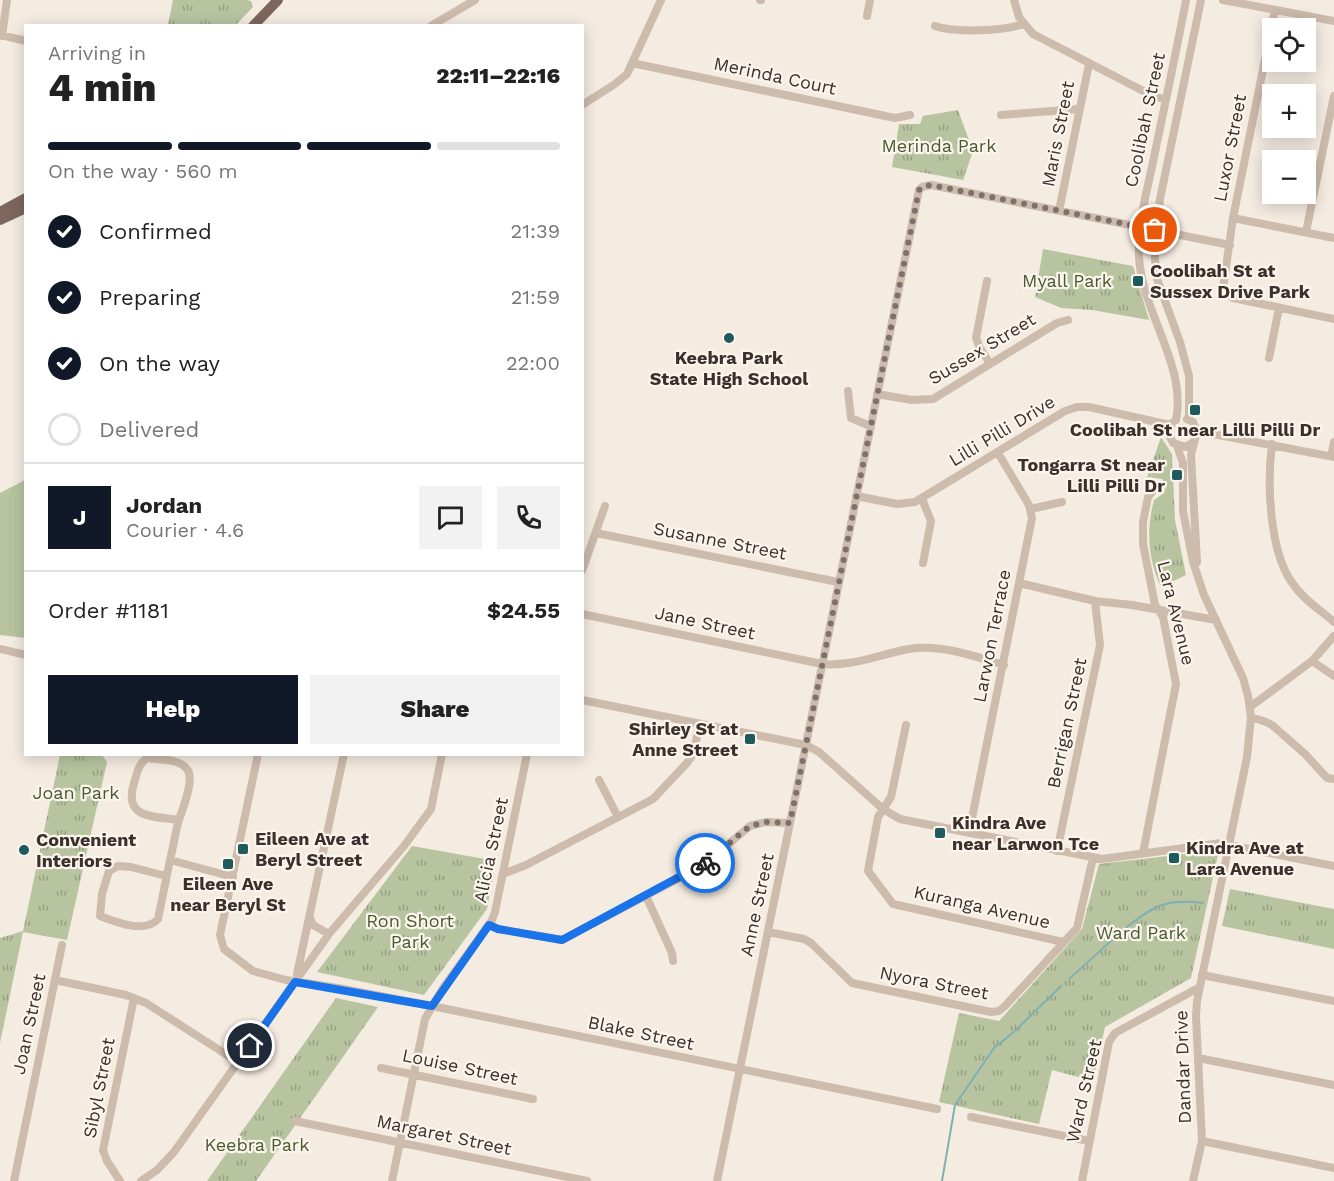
<!DOCTYPE html>
<html lang="en">
<head>
<meta charset="utf-8">
<style>
  body { margin:0; font-family:"Work Sans",sans-serif; background:#f2f2f2; color:#222; height:100vh; display:flex; flex-direction:column; font-size:22px; white-space:nowrap }
  * { box-sizing:border-box; margin:0 }
  p { font-size:20px; color:#767676 }
  .icon { flex:none; width:33px; height:33px; fill:none; stroke:currentColor; stroke-width:2; stroke-linecap:round; stroke-linejoin:round }
  .map { position:relative; flex:1; overflow:hidden }
  .panel { position:absolute; left:24px; top:24px; width:560px; height:732px; display:flex; flex-direction:column; background:#fff; border-radius:0px; box-shadow:0 3px 15px #0003 }
  .panel>* { flex:none }
  .fabs { position:absolute; left:1262px; top:18px; display:grid; gap:12px }
  .fabs a { display:grid; place-items:center; width:54px; height:54px; border-radius:0px; background:#fff; box-shadow:0 3px 15px #0003; font-size:30px }
  .pin { position:absolute; display:grid; place-items:center; width:51px; height:51px; color:#fff; margin:-26px; border:3px solid #fff; border-radius:50%; box-shadow:0 2px 6px #0007 }
  .courier { position:absolute; display:grid; place-items:center; width:60px; height:60px; margin:-30px; border:4px solid #1a73e8; border-radius:50%; background:#fff; color:#222; box-shadow:0 2px 8px #0007 }
  .head em { font-style:normal; font-weight:800 }
  .head div { display:flex; flex-direction:column-reverse }
  .head { display:flex; align-items:center; justify-content:space-between; height:102px; padding:0 24px }
  h1 { font-size:39px; font-weight:800; line-height:45px }
  .bar { display:grid; grid-template-columns:repeat(4,1fr); gap:9px 6px; align-content:center; height:72px; padding:0 24px }
  .bar i { height:8px; border-radius:4px; background:#e0e0e0 }
  .bar .on { background:#111827 }
  .bar p { grid-column:span 4 }
  .line { display:flex; align-items:center; gap:15px; padding:0 24px; border-top:2px solid #e0e0e0 }
  .line div { flex:1 }
  .round { display:grid; place-items:center; flex:none; width:63px; height:63px; border-radius:0px; background:#f2f2f2 }
  ol { padding:0 24px; list-style:none }
  li { display:flex; align-items:center; gap:18px; height:66px }
  li p { margin-inline-start:auto }
  li .icon { padding:6px; border-radius:50%; background:#111827; color:#fff; stroke-width:4 }
  li:last-child { color:#767676 }
  li i { width:33px; height:33px; border:3px solid #e0e0e0; border-radius:50% }
  .primary-button { display:flex; gap:12px; margin-top:auto; padding:12px 24px }
  .primary-button a { flex:1; height:69px; border-radius:0px; background:#111827; color:#fff; font-size:24px; font-weight:800; line-height:69px; text-align:center }
  .primary-button a+a { background:#f2f2f2; color:#222 }
  .map>svg:first-child { display:block }
  .grass { fill:url(#grass-tufts) }
  .pitch { fill:#b8c4a0 }
  .lines { fill:none; stroke-linecap:round; stroke-linejoin:round }
  .stream { stroke:#7fb0b2; stroke-width:2 }
  .minor { stroke:#cdbbac; stroke-width:8 }
  .major { stroke:#7d675c; stroke-width:10 }
  .done { stroke:#7c716b; stroke-width:6; stroke-dasharray:0 10.8 }
  .route { stroke:#1a73e8; stroke-width:8 }
  .poi-dot { fill:#1f5a5e; stroke:#fbf5ee; stroke-width:2 }
  .labels { text-anchor:middle; stroke-width:4.5; stroke-linejoin:round; paint-order:stroke }
  .street-label { font-size:18px; fill:#3b302b; stroke:#fbf5ee }
  .park-label { font-size:18px; fill:#4a5a2e; stroke:#fbf5ee }
  .poi-label { font-size:18px; font-weight:bold; fill:#3b302b; stroke:#fbf5ee; text-anchor:start }
</style>
</head>
<body>
<div class="map">
<svg width="1334" height="1181" viewBox="0 0 1334 1181">
  <defs>
    <pattern id="grass-tufts" width="24" height="20" patternUnits="userSpaceOnUse" patternTransform="scale(1.5)"><rect width="24" height="20" fill="#b8c4a0"/><path d="M3 7l-1-3M5 7V3M7 7l1-3M15 17l-1-3M17 17v-4M19 17l1-3" fill="none" stroke="#97a083"/></pattern>
  </defs>
  <rect width="100%" height="100%" fill="#f4ebe1"/>
  <path class="grass" d="M 173,0 L 246,0 L 251,1 L 253,7 L 236,25 L 168,25 Z
    M 958,110 L 973,151 L 963,180 L 892,167 L 899,124 L 920,124 L 923,116 Z
    M 1043,249 L 1133,266 L 1149,320 L 1092,310 L 1061,308 L 1035,297 Z
    M 1161,437 L 1172,454 L 1175,520 L 1186,575 L 1161,587 C 1148,560 1146,529 1154,500 L 1164,493 L 1166,486 L 1162,479 L 1147,477 Z
    M 60,755 L 102,755 L 107,762 L 67,940 L 23,932 L 0,1043 L 0,938 L 23,931 Z
    M 412,846 L 496,861 L 487,909 L 424,995 L 317,972 Z
    M 1219,850 L 1191,978 L 1105,1027 L 1093,1081 L 1052,1070 L 1039,1124 L 939,1102 L 959,1013 L 999,1021 L 1082,929 L 1099,864 Z
    M 1230,889 L 1334,909 L 1334,949 L 1222,926 Z
    M 336,998 L 378,1007 L 256,1181 L 207,1181 Z"/>
  <path class="pitch" d="M 25,480 L 26,638 L 0,635 L 0,493 Z"/>
  <g class="lines">
    <path class="stream" d="M 1070,978 C 1095,957 1128,921 1157,907 C 1170,901 1188,901 1203,903
      M 942,1181 L 955,1105 L 994,1048 L 1015,1031 L 1061,986"/>
    <path class="minor" d="M 760,0 L 761,0
      M 1014,0 L 1019,17 L 1033,34 L 1151,95 L 1166,100
      M 1223,0 L 1334,21
      M 1275,10 L 1233,218 L 1223,288 L 1225,293 L 1233,298 L 1334,319
      M 867,16 L 870,0
      M 431,26 L 475,0
      M 935,26 C 954,33 1004,31 1023,24
      M 0,35 L 26,41
      M 2,36 L 7,0
      M 632,63 L 895,118 L 910,115
      M 582,105 L 615,84 L 627,74 L 661,0
      M 1001,115 L 1079,109
      M 1059,211 L 1089,64
      M 1233,218 L 1334,238
      M 1306,232 L 1334,96
      M 987,281 L 976,338 L 979,346 L 990,364
      M 1269,358 L 1279,308
      M 848,391 L 851,418 L 870,426
      M 877,394 L 912,400 L 933,399 L 1057,323 L 1068,320
      M 1187,419 L 1193,422 L 1197,431 L 1191,455 L 1197,562
      M 1176,420 C 1187,365 1142,313 1139,257 C 1137,225 1147,192 1153,162 C 1164,108 1176,54 1186,0
      M 1189,420 L 1189,376 L 1180,342 L 1157,279 L 1154,248 L 1160,199 L 1201,0
      M 1172,423 L 1168,433 L 1173,443 L 1186,447 L 1194,442
      M 1197,431 L 1334,457
      M 1272,444 C 1267,483 1269,552 1293,584 C 1303,599 1320,610 1334,622
      M 1177,446 L 1183,463 L 1183,511 L 1193,562 L 1204,595 L 1243,678 L 1248,696 L 1251,717 L 1247,757 L 1197,1001 L 1196,1016 L 1202,1141 L 1193,1181
      M 1331,456 L 1334,442
      M 856,496 L 897,504 L 915,502 L 1065,411 L 1077,407 L 1089,407 L 1170,425
      M 922,499 L 931,521 L 923,563
      M 1031,509 L 1062,502
      M 596,533 L 838,582
      M 582,571 L 605,506
      M 1019,583 L 1095,601 L 1132,605 L 1216,620
      M 582,614 L 822,664 C 852,667 880,654 909,649 C 940,644 974,656 1004,665
      M 0,649 L 26,655
      M 1312,661 L 1334,676
      M 582,700 L 806,745 L 819,752 L 883,809 L 900,819 L 1102,859 L 1229,842
      M 1250,707 L 1312,661 L 1334,636
      M 1251,717 L 1266,722 L 1272,725 L 1305,754 L 1327,778 L 1334,779
      M 906,725 L 891,797 L 878,817 L 868,871 L 893,904 L 1063,942
      M 258,754 L 220,935 L 224,949 L 253,971 L 286,980 L 338,988 L 422,1004 L 937,1109
      M 599,780 L 618,817
      M 179,820 C 153,816 123,819 134,783 C 137,774 138,764 147,758 C 159,760 178,758 187,769 C 196,779 181,812 178,823 C 175,835 173,848 170,860 L 233,877
      M 969,833 L 1032,518 L 1029,505 L 998,453
      M 1229,845 L 1334,866
      M 1057,851 L 1100,645 L 1095,601
      M 1143,853 L 1176,684 L 1163,617 L 1155,605 L 1143,544 L 1143,522 L 1148,497 L 1155,488
      M 503,874 L 526,865 L 653,799 L 687,763 L 693,754 L 700,724
      M 166,876 L 131,867 L 118,866 L 109,871 L 102,894 L 100,916 C 116,922 145,934 158,919 L 170,860
      M 646,896 L 672,953 L 673,961
      M 310,918 L 313,925 L 329,934
      M 489,925 L 498,929 L 562,940 L 702,866 L 750,826 L 766,822 L 790,823
      M 768,932 L 804,939 L 811,943 L 852,983 L 991,1012 L 999,1011 L 1005,1006 L 1077,928 L 1093,858
      M 297,974 L 344,754
      M 1202,975 L 1334,1001
      M 55,980 L 126,995 L 146,1003 L 238,1062
      M 1198,1058 L 1334,1085
      M 381,1068 L 533,1099
      M 971,1117 L 1089,1141
      M 295,1121 L 587,1181
      M 1202,1141 L 1334,1168
      M 14,1181 L 62,945
      M 120,1181 L 107,1161 L 103,1150 L 134,998
      M 141,1181 L 157,1170 L 174,1152 L 329,934 L 404,846 L 431,809 L 442,754
      M 392,1181 L 425,1019 L 443,988 L 492,920 L 495,912 L 527,754
      M 717,1181 L 919,190 L 922,187 L 931,185 L 1230,245
      M 1082,1181 L 1109,1042 L 1115,1033 L 1200,987"/>
    <path class="major" d="M 253,26 L 278,0
      M 0,212 L 26,198
      M 0,220 L 26,208"/>
  </g>
  <g class="lines">
    <path class="done" d="M 705,863 L 750,826 L 766,822 L 790,823 L 919,190 L 922,187 L 931,185 L 1155,230"/>
    <path class="route" d="M 250,1046 L 295,982 L 432,1006 L 489,925 L 498,929 L 562,940 L 705,863"/>
  </g>
  <g class="poi-dot">
    <rect x="1132" y="275" width="12" height="12" rx="3"/>
    <circle cx="729" cy="338" r="6"/>
    <rect x="1189" y="404" width="12" height="12" rx="3"/>
    <rect x="1171" y="469" width="12" height="12" rx="3"/>
    <rect x="744" y="733" width="12" height="12" rx="3"/>
    <rect x="934" y="827" width="12" height="12" rx="3"/>
    <rect x="237" y="843" width="12" height="12" rx="3"/>
    <circle cx="24" cy="850" r="6"/>
    <rect x="1168" y="852" width="12" height="12" rx="3"/>
    <rect x="222" y="858" width="12" height="12" rx="3"/>
  </g>
  <g class="labels">
    <g class="street-label">
      <text transform="translate(775 76) rotate(12)" y="6">Merinda Court</text>
      <text transform="translate(1145 120) rotate(-78)" y="6">Coolibah Street</text>
      <text transform="translate(1058 134) rotate(-79)" y="6">Maris Street</text>
      <text transform="translate(1230 148) rotate(-79)" y="6">Luxor Street</text>
      <text transform="translate(982 349) rotate(-31)" y="6">Sussex Street</text>
      <text transform="translate(1002 431) rotate(-31)" y="6">Lilli Pilli Drive</text>
      <text transform="translate(720 541) rotate(11)" y="6">Susanne Street</text>
      <text transform="translate(1176 613) rotate(76)" y="6">Lara Avenue</text>
      <text transform="translate(705 623) rotate(12)" y="6">Jane Street</text>
      <text transform="translate(992 636) rotate(-79)" y="6">Larwon Terrace</text>
      <text transform="translate(1067 723) rotate(-78)" y="6">Berrigan Street</text>
      <text transform="translate(491 850) rotate(-78)" y="6">Alicia Street</text>
      <text transform="translate(757 905) rotate(-78)" y="6">Anne Street</text>
      <text transform="translate(982 907) rotate(13)" y="6">Kuranga Avenue</text>
      <text transform="translate(934 983) rotate(11)" y="6">Nyora Street</text>
      <text transform="translate(29 1024) rotate(-78)" y="6">Joan Street</text>
      <text transform="translate(641 1033) rotate(12)" y="6">Blake Street</text>
      <text transform="translate(460 1067) rotate(12)" y="6">Louise Street</text>
      <text transform="translate(1183 1067) rotate(-92)" y="6">Dandar Drive</text>
      <text transform="translate(99 1088) rotate(-79)" y="6">Sibyl Street</text>
      <text transform="translate(1084 1091) rotate(-77)" y="6">Ward Street</text>
      <text transform="translate(444 1135) rotate(12)" y="6">Margaret Street</text>
    </g>
    <g class="park-label">
      <text x="939" y="152">Merinda Park</text>
      <text x="1067" y="287">Myall Park</text>
      <text x="76" y="799">Joan Park</text>
      <text x="410" y="927">Ron Short<tspan x="410" dy="21">Park</tspan></text>
      <text x="1141" y="939">Ward Park</text>
      <text x="257" y="1151">Keebra Park</text>
    </g>
    <g class="poi-label">
      <text x="1150" y="277">Coolibah St at<tspan x="1150" dy="21">Sussex Drive Park</tspan></text>
      <text x="729" y="364" text-anchor="middle">Keebra Park<tspan x="729" dy="21">State High School</tspan></text>
      <text x="1195" y="436" text-anchor="middle">Coolibah St near Lilli Pilli Dr</text>
      <text x="1165" y="471" text-anchor="end">Tongarra St near<tspan x="1165" dy="21">Lilli Pilli Dr</tspan></text>
      <text x="738" y="735" text-anchor="end">Shirley St at<tspan x="738" dy="21">Anne Street</tspan></text>
      <text x="952" y="829">Kindra Ave<tspan x="952" dy="21">near Larwon Tce</tspan></text>
      <text x="255" y="845">Eileen Ave at<tspan x="255" dy="21">Beryl Street</tspan></text>
      <text x="36" y="846">Convenient<tspan x="36" dy="21">Interiors</tspan></text>
      <text x="1186" y="854">Kindra Ave at<tspan x="1186" dy="21">Lara Avenue</tspan></text>
      <text x="228" y="890" text-anchor="middle">Eileen Ave<tspan x="228" dy="21">near Beryl St</tspan></text>
    </g>
  </g>
</svg>
<div class="fabs">
<a><svg class="icon" aria-label="locate" viewBox="0 0 24 24"><circle cx="12" cy="12" r="6"/><path d="M12 2v4M12 18v4M2 12h4M18 12h4"/></svg></a>
<a>+</a>
<a>−</a>
</div>
<div class="pin" style="left:1155px;top:230px;background:#ea580c"><svg class="icon" aria-label="bag" viewBox="0 0 24 24"><path d="M5 8h14l-1 12H6zM9 8a3 3 0 0 1 6 0"/></svg></div>
<div class="pin" style="left:250px;top:1046px;background:#1f2937"><svg class="icon" aria-label="home" viewBox="0 0 24 24"><path d="M3 11l9-7 9 7M6 9v11h12V9"/></svg></div>
<div class="courier" style="left:705px;top:863px"><svg class="icon" aria-label="bike" viewBox="0 0 24 24"><circle cx="6" cy="16" r="4"/><circle cx="18" cy="16" r="4"/><path d="M6 16l4-8h5l3 8M10 8l3 8H6M13 5h3"/></svg></div>
<section class="panel">
<div class="head"><div><h1>4 min</h1><p>Arriving in</p></div><em>22:11–22:16</em></div>
<div class="bar"><i class="on"></i><i class="on"></i><i class="on"></i><i></i><p>On the way · 560 m</p></div>
<ol>
<li><svg class="icon" aria-label="check" viewBox="0 0 24 24"><path d="M5 12l5 5 9-10"/></svg>Confirmed<p>21:39</p></li>
<li><svg class="icon" aria-label="check" viewBox="0 0 24 24"><path d="M5 12l5 5 9-10"/></svg>Preparing<p>21:59</p></li>
<li><svg class="icon" aria-label="check" viewBox="0 0 24 24"><path d="M5 12l5 5 9-10"/></svg>On the way<p>22:00</p></li>
<li><i></i>Delivered</li>
</ol>
<div class="line" style="height:108px"><b class="round" style="background:#111827;color:#fff">J</b><div><b>Jordan</b><p>Courier · 4.6</p></div><a class="round"><svg class="icon" aria-label="chat" viewBox="0 0 24 24"><path d="M4 5h16v11H9l-5 4z"/></svg></a><a class="round"><svg class="icon" aria-label="phone" viewBox="0 0 24 24"><path d="M5 4h4l2 5-3 2q2 4 5 5l2-3 5 2v4C11 20 4 13 5 4z"/></svg></a></div>
<div class="line" style="height:78px"><div>Order #1181</div><b>$24.55</b></div>
<div class="primary-button"><a>Help</a><a>Share</a></div>
</section>
</div>
</body>
</html>
